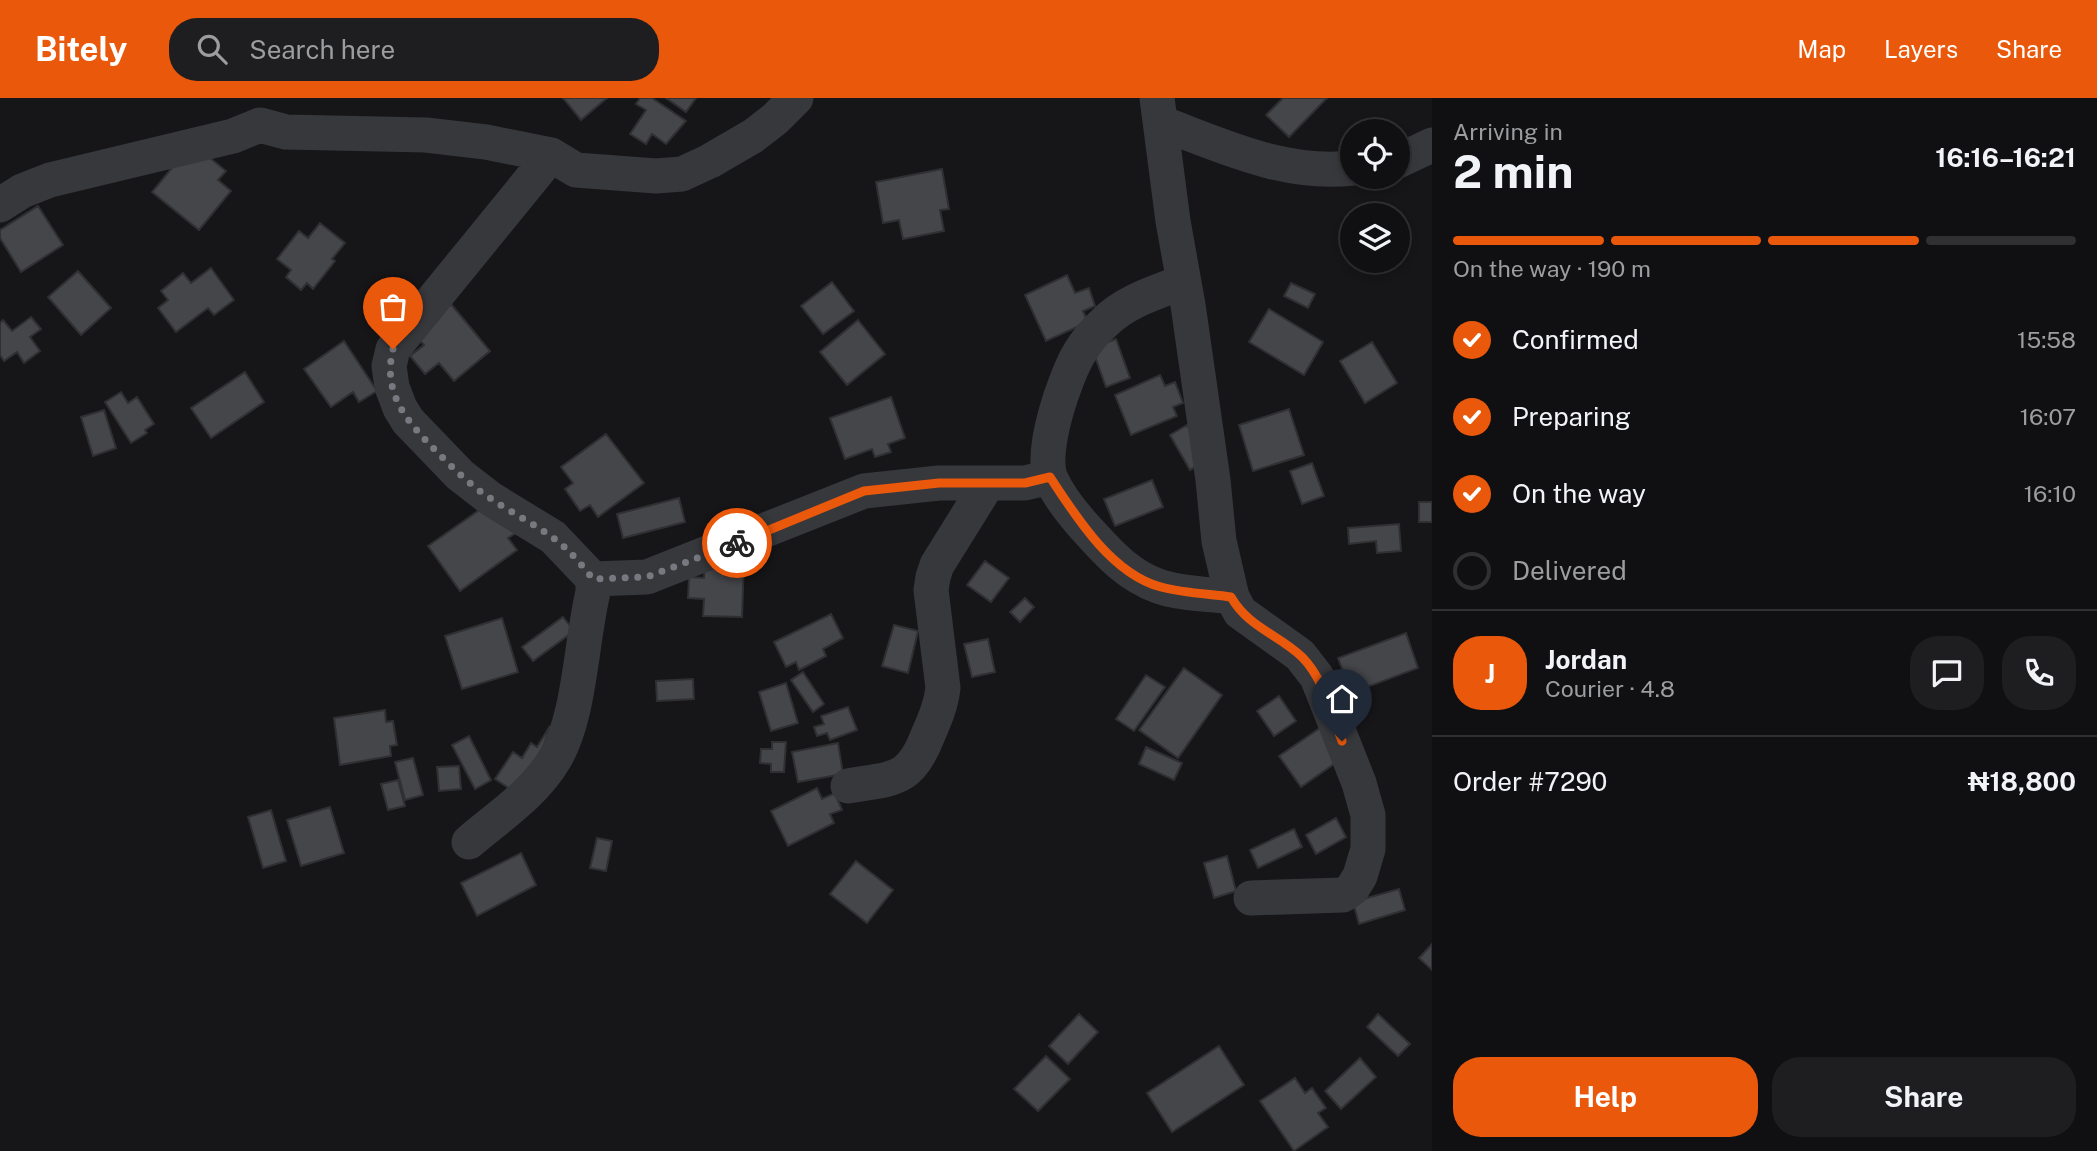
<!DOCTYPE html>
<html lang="en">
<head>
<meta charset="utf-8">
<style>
  body { margin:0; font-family:"Public Sans",sans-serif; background:#1e1e20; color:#f1f3f6; height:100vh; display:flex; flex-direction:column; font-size:26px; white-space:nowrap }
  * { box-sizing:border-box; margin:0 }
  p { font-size:23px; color:#9c9d9f }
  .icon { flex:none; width:38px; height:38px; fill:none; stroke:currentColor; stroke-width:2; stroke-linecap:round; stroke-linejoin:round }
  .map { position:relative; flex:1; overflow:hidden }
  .sheet { display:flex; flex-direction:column; background:#101012; width:665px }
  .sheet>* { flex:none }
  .fabs { position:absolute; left:1340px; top:21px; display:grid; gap:14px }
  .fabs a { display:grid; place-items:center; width:70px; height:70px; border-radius:50%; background:#101012; box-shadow:0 4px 10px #0003,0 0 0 2px #303032; font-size:35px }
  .pin { position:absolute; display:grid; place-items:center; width:60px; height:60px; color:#fff; margin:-72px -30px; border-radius:50% 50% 50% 0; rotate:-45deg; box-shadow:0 0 7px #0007 }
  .pin .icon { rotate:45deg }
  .courier { position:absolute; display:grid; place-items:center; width:70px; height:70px; margin:-35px; border:5px solid #ea580c; border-radius:50%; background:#fff; color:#222; box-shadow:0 2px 9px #0007 }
  .head em { font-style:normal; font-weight:700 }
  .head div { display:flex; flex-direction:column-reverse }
  .head { display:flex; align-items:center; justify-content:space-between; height:119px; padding:0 21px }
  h1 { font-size:46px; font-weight:700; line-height:52px }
  .bar { display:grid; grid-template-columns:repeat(4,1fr); gap:10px 7px; align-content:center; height:84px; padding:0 21px }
  .bar i { height:9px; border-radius:5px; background:#303032 }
  .bar .active { background:#ea580c }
  .bar p { grid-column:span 4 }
  .line { display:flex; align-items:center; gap:18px; padding:0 21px; border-top:2px solid #303032 }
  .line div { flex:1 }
  .round { display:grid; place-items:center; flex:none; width:74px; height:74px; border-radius:28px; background:#1e1e20 }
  ol { padding:0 21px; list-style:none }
  li { display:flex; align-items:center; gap:21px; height:77px }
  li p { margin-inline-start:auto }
  li .icon { padding:7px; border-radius:50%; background:#ea580c; color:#fff; stroke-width:4 }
  li:last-child { color:#9c9d9f }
  li i { width:38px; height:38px; border:4px solid #303032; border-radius:50% }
  .button { display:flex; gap:14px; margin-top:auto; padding:14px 21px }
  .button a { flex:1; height:80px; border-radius:28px; background:#ea580c; color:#fff; font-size:28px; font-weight:700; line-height:80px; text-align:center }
  .button a+a { background:#1e1e20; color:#f1f3f6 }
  header { display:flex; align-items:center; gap:42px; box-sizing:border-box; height:98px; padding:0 35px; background:#ea580c; color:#fff }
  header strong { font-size:33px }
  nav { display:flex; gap:38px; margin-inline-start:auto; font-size:24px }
  .search { width:490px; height:63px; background:#1e1e20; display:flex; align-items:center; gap:18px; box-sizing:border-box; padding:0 24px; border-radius:28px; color:#9c9d9f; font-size:26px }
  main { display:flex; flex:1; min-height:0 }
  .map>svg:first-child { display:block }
  .building { fill:#45464a; stroke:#303033; stroke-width:2 }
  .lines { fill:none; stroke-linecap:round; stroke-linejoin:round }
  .minor { stroke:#37383c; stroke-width:35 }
  .done { stroke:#76797f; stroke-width:7; stroke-dasharray:0 12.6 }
  .route { stroke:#ea580c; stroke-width:9 }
</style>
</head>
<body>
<header>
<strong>Bitely</strong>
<div class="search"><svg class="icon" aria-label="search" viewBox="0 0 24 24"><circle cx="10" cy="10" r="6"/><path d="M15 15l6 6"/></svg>Search here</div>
<nav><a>Map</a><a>Layers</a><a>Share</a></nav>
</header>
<main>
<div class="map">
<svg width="1432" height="1053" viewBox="0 0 1432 1053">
  <rect width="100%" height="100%" fill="#161618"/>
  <path class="building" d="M 563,0 L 607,0 L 581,22 Z
    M 640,0 L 652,0 L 686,23 L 666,46 L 652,36 L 646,46 L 630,36 L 646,12 L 636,6 Z
    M 666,0 L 696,0 L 686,14 Z
    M 1283,0 L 1327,0 L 1289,39 L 1266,17 Z
    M 185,54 L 204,55 L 226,73 L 218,82 L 231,93 L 199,132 L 152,94 Z
    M 942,71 L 949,111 L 940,112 L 944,133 L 903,141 L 899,122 L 883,125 L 876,84 Z
    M 38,108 L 63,147 L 21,174 L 0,140 L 0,132 Z
    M 320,125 L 345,145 L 332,161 L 335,163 L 313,191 L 307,185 L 301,192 L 286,179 L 291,172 L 277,161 L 299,133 L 308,140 Z
    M 211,170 L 234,202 L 214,217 L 208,210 L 176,234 L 158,210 L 168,202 L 161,193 L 183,175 L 191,185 Z
    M 78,173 L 111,210 L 81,237 L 48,199 Z
    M 1067,177 L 1075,195 L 1089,190 L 1095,208 L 1083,213 L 1088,224 L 1046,243 L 1025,197 Z
    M 832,184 L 854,213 L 823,236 L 801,208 Z
    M 1291,185 L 1315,196 L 1308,210 L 1284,198 Z
    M 451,206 L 490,253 L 454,283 L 439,265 L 425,276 L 410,258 L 424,247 L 415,236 Z
    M 1269,211 L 1323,244 L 1304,277 L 1249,244 Z
    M 31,219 L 41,231 L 30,239 L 40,253 L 24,265 L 17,254 L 4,263 L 0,257 L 0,225 L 3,222 L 12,233 Z
    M 858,222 L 885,256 L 847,287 L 820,254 Z
    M 1116,241 L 1130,280 L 1106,289 L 1092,250 Z
    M 344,243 L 377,293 L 359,304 L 353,294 L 331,309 L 304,271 Z
    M 1372,244 L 1397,285 L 1365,305 L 1340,263 Z
    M 245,274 L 264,304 L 211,340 L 191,310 Z
    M 1160,277 L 1165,288 L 1175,284 L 1183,305 L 1173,309 L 1177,318 L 1131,337 L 1115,297 Z
    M 121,294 L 128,305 L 137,299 L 154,326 L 145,332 L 147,335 L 131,345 L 105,304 Z
    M 891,299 L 905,340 L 888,346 L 891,354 L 875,359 L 872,351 L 845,361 L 830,320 Z
    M 1289,311 L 1304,357 L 1253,373 L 1239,327 Z
    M 104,312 L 116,350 L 93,358 L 81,319 Z
    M 1187,327 L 1207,361 L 1190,372 L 1170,337 Z
    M 606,336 L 644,385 L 598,419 L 590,407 L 580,413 L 565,391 L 573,385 L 561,369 Z
    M 1312,365 L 1324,398 L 1302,406 L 1290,373 Z
    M 1152,382 L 1163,409 L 1115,428 L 1104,401 Z
    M 679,400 L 685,424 L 623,440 L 617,416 Z
    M 1419,404 L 1432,404 L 1432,424 L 1419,424 Z
    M 485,408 L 516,435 L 508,440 L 517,452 L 460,493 L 428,448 Z
    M 1399,426 L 1401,453 L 1377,455 L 1376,443 L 1349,446 L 1348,430 Z
    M 705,462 L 744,462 L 742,519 L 703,518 L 704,501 L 688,500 L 689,479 L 704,480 Z
    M 985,463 L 1009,480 L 991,504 L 967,487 Z
    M 1025,500 L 1034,509 L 1020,524 L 1010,514 Z
    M 831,516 L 843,540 L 823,551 L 826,558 L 799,572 L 796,564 L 786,569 L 774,544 Z
    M 563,519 L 574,533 L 533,563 L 522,549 Z
    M 502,520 L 518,574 L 462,591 L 445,538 Z
    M 894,527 L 918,533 L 908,575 L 882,568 Z
    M 1406,535 L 1418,570 L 1351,595 L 1338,560 Z
    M 988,541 L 995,574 L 972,579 L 964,546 Z
    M 1184,570 L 1222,597 L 1178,660 L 1139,632 Z
    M 803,574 L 824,606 L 813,614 L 791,582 Z
    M 1146,577 L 1165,589 L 1134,633 L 1116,621 Z
    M 693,581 L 694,601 L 657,603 L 656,583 Z
    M 786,585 L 798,625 L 771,633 L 759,594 Z
    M 1279,598 L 1296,623 L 1274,638 L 1257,613 Z
    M 848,609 L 857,632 L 830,642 L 827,635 L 817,638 L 814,629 L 824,626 L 821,618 Z
    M 385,612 L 386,624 L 393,623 L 397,647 L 390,648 L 391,658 L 340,667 L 334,620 Z
    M 1326,626 L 1347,657 L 1301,689 L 1279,658 Z
    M 550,628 L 531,686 L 519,697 L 495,681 L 513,654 L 522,660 L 531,645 L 537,649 Z
    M 469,638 L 491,682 L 475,691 L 452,647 Z
    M 772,644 L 786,644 L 784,674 L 771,674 L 771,666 L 760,665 L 761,651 L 772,651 Z
    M 838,645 L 843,676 L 798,684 L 792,654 Z
    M 1146,649 L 1182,665 L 1174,682 L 1139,666 Z
    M 413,660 L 423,697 L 405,702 L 395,664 Z
    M 459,668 L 461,691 L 439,693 L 437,669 Z
    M 398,682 L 405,708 L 388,712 L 381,686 Z
    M 817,690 L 822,701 L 835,695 L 842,712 L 830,716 L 834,725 L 788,748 L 771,713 Z
    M 330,709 L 344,755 L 301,768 L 287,722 Z
    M 271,712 L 286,763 L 263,770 L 248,719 Z
    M 1336,720 L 1346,739 L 1316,756 L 1306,737 Z
    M 1294,731 L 1302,749 L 1258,770 L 1250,752 Z
    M 597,740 L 612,743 L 606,773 L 590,770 Z
    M 521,755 L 536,787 L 477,818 L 461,785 Z
    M 1227,758 L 1236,793 L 1214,800 L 1204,765 Z
    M 856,763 L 893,792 L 867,825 L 830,796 Z
    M 1399,791 L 1405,812 L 1359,826 L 1353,804 Z
    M 1432,846 L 1432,872 L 1419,860 Z
    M 1079,916 L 1098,934 L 1068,966 L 1049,948 Z
    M 1378,916 L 1410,946 L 1398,958 L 1367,929 Z
    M 1219,948 L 1244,987 L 1172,1034 L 1147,995 Z
    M 1046,958 L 1070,981 L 1038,1013 L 1014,991 Z
    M 1360,960 L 1376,979 L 1341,1011 L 1325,993 Z
    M 1295,980 L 1305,995 L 1312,990 L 1326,1010 L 1318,1015 L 1328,1029 L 1294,1053 L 1260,1003 Z"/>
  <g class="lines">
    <path class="minor" d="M 1157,0 L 1173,123 L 1188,207 L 1213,382 L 1219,443 L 1232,499 L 1240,514 L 1300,557 L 1317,579 L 1359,685 L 1368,717 L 1368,751 L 1360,778 L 1352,791 L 1343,797 L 1251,800
      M 1161,25 C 1223,48 1285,78 1353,70
      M 1398,63 L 1432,47
      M 0,107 L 22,93 L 50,82 L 233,38 L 260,27 L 286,34 L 426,37 L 486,44 L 551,57 L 576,72 L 656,78 L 682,76 L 710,63 L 753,38 L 775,21 L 796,0
      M 1183,184 C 1156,194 1124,204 1104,225 C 1095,233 1086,244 1080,254 C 1065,278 1039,354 1051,381 C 1060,401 1077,421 1092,437 C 1111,458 1130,478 1158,488 C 1180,496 1208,496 1232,499
      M 593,481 L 647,479 L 864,393 L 939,385 L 1025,385 L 1050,379
      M 848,688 C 894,680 910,684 928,637 C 935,621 941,607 943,590 L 931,492 L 933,479 L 937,467 L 988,385
      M 469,744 C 498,719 534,696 554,662 C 580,621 581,543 593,494 L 593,481 L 553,439 L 491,401 L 460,377 L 408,323 L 400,310 L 392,289 L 389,268 L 393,251 L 551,57"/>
  </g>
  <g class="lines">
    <path class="done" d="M 393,251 C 382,296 407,323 436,353 C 454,371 472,389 493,402 C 512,415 533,425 552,439 C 568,450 581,466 593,481 L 647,479 L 737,445"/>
    <path class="route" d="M 737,445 L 864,393 L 939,385 L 1025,385 L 1050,379 C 1076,419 1112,476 1161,489 C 1183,495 1209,496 1231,499 C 1249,530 1278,536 1302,559 C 1324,581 1331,615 1342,643"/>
  </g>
</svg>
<div class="fabs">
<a><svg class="icon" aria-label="locate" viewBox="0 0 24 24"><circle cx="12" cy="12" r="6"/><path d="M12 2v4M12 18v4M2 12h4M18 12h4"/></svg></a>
<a><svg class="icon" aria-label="layers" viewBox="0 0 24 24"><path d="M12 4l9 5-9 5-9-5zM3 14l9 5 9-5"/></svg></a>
</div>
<div class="pin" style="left:393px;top:251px;background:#ea580c"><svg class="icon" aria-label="bag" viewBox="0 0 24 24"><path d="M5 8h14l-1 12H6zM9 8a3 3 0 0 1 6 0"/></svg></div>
<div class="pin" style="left:1342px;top:643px;background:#1f2937"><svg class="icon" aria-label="home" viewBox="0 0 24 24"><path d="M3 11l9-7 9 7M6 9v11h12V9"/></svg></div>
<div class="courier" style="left:737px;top:445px"><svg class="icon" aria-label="bike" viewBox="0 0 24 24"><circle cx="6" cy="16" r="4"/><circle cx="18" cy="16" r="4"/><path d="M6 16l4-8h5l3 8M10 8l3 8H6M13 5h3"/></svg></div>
</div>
<section class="sheet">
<div class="head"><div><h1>2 min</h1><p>Arriving in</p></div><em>16:16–16:21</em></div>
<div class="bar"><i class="active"></i><i class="active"></i><i class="active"></i><i></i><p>On the way · 190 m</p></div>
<ol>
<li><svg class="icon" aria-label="check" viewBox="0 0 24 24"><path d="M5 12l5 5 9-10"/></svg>Confirmed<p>15:58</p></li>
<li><svg class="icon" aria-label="check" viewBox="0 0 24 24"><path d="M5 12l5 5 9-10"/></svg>Preparing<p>16:07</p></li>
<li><svg class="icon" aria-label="check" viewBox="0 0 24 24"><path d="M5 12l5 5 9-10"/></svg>On the way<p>16:10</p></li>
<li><i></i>Delivered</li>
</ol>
<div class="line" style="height:126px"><b class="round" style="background:#ea580c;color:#fff">J</b><div><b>Jordan</b><p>Courier · 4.8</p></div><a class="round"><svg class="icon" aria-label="chat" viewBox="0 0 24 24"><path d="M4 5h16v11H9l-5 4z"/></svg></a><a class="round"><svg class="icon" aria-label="phone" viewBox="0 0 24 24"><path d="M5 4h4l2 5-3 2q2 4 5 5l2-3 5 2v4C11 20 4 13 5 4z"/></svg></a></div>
<div class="line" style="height:91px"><div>Order #7290</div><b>₦18,800</b></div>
<div class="button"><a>Help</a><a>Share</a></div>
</section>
</main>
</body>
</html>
